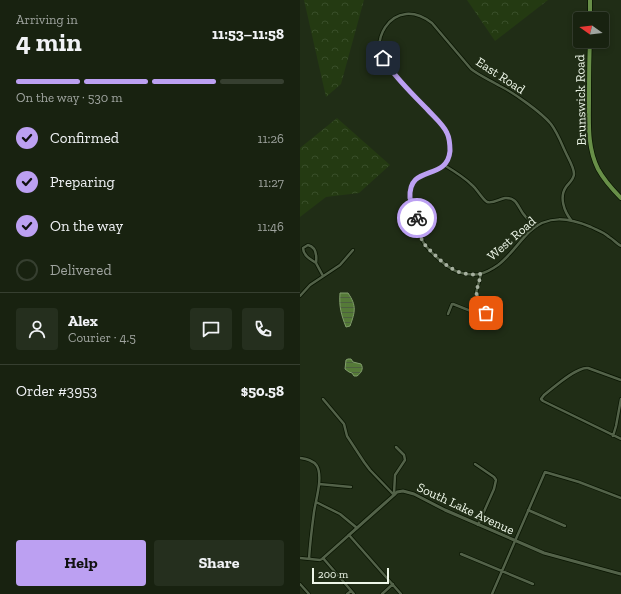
<!DOCTYPE html>
<html lang="en">
<head>
<meta charset="utf-8">
<style>
  body { margin:0; font-family:"Zilla Slab",serif; background:#252f1e; color:#f1f3f6; height:100vh; display:flex; flex-direction:column; font-size:15px; white-space:nowrap }
  * { box-sizing:border-box; margin:0 }
  p { font-size:13px; color:#9fa49f }
  .icon { flex:none; width:22px; height:22px; fill:none; stroke:currentColor; stroke-width:2; stroke-linecap:round; stroke-linejoin:round }
  .map { position:relative; flex:1; overflow:hidden }
  .panel { display:flex; flex-direction:column; background:#182210; width:300px }
  .panel>* { flex:none }
  .needle { width:26px; rotate:284deg }
  .tools { position:absolute; left:273px; top:12px; display:grid; gap:8px }
  .tools a { display:grid; place-items:center; width:36px; height:36px; border-radius:4px; background:#182210; box-shadow:0 2px 6px #0003,0 0 0 1px #363f30; font-size:20px }
  .scale { position:absolute; left:12px; bottom:10px; width:77px; box-sizing:border-box; padding-left:4px; border:2px solid #eef7e9; border-top:0; font-size:11px; line-height:14px; white-space:nowrap; color:#eef7e9; -webkit-text-stroke:3px #202d16; paint-order:stroke }
  .pin { position:absolute; display:grid; place-items:center; width:34px; height:34px; color:#fff; margin:-17px; border-radius:8px; box-shadow:0 2px 6px #0006 }
  .courier { position:absolute; display:grid; place-items:center; width:40px; height:40px; margin:-20px; border:3px solid #bca0f2; border-radius:50%; background:#fff; color:#222; box-shadow:0 1px 5px #0007 }
  .summary em { font-style:normal; font-weight:700 }
  .summary div { display:flex; flex-direction:column-reverse }
  .summary { display:flex; align-items:center; justify-content:space-between; height:68px; padding:0 16px }
  h1 { font-size:26px; font-weight:700; line-height:30px }
  .bar { display:grid; grid-template-columns:repeat(4,1fr); gap:6px 4px; align-content:center; height:48px; padding:0 16px }
  .bar i { height:5px; border-radius:3px; background:#363f30 }
  .bar .on { background:#bca0f2 }
  .bar p { grid-column:span 4 }
  .line { display:flex; align-items:center; gap:10px; padding:0 16px; border-top:1px solid #363f30 }
  .line div { flex:1 }
  .round { display:grid; place-items:center; flex:none; width:42px; height:42px; border-radius:4px; background:#252f1e }
  ol { padding:0 16px; list-style:none }
  li { display:flex; align-items:center; gap:12px; height:44px }
  li p { margin-inline-start:auto }
  li .icon { padding:4px; border-radius:50%; background:#bca0f2; color:#111; stroke-width:4 }
  li:last-child { color:#9fa49f }
  li i { width:22px; height:22px; border:2px solid #363f30; border-radius:50% }
  .button { display:flex; gap:8px; margin-top:auto; padding:8px 16px }
  .button a { flex:1; height:46px; border-radius:4px; background:#bca0f2; color:#111; font-size:16px; font-weight:700; line-height:46px; text-align:center }
  .button a+a { background:#252f1e; color:#f1f3f6 }
  main { display:flex; flex:1; min-height:0 }
  .map>svg:first-child { display:block }
  .forest { fill:url(#forest-crowns) }
  .water { fill:url(#water-rules); stroke:#83a06d }
  .lines { fill:none; stroke-linecap:round; stroke-linejoin:round }
  .minor-casing { stroke:#091502; stroke-width:4 }
  .tertiary-casing { stroke:#091502; stroke-width:4.5 }
  .primary-casing { stroke:#091502; stroke-width:5.5 }
  .minor { stroke:#536249; stroke-width:2.5 }
  .tertiary { stroke:#536249; stroke-width:3 }
  .primary { stroke:#688f48; stroke-width:4 }
  .done { stroke:#a6b09f; stroke-width:4; stroke-dasharray:0 7.2 }
  .route { stroke:#bca0f2; stroke-width:5 }
  .labels { text-anchor:middle; stroke-width:4; stroke-linejoin:round; paint-order:stroke }
  .street-label { font-size:13px; fill:#eef7e9; stroke:#202d16 }
</style>
</head>
<body>
<main>
<section class="panel">
<div class="summary"><div><h1>4 min</h1><p>Arriving in</p></div><em>11:53–11:58</em></div>
<div class="bar"><i class="on"></i><i class="on"></i><i class="on"></i><i></i><p>On the way · 530 m</p></div>
<ol>
<li><svg class="icon" aria-label="check" viewBox="0 0 24 24"><path d="M5 12l5 5 9-10"/></svg>Confirmed<p>11:26</p></li>
<li><svg class="icon" aria-label="check" viewBox="0 0 24 24"><path d="M5 12l5 5 9-10"/></svg>Preparing<p>11:27</p></li>
<li><svg class="icon" aria-label="check" viewBox="0 0 24 24"><path d="M5 12l5 5 9-10"/></svg>On the way<p>11:46</p></li>
<li><i></i>Delivered</li>
</ol>
<div class="line" style="height:72px"><a class="round"><svg class="icon" aria-label="person" viewBox="0 0 24 24"><circle cx="12" cy="8" r="4"/><path d="M4 21q1-7 8-7t8 7"/></svg></a><div><b>Alex</b><p>Courier · 4.5</p></div><a class="round"><svg class="icon" aria-label="chat" viewBox="0 0 24 24"><path d="M4 5h16v11H9l-5 4z"/></svg></a><a class="round"><svg class="icon" aria-label="phone" viewBox="0 0 24 24"><path d="M5 4h4l2 5-3 2q2 4 5 5l2-3 5 2v4C11 20 4 13 5 4z"/></svg></a></div>
<div class="line" style="height:52px"><div>Order #3953</div><b>$50.58</b></div>
<div class="button"><a>Help</a><a>Share</a></div>
</section>
<div class="map">
<svg width="321" height="594" viewBox="0 0 321 594">
  <defs>
    <pattern id="forest-crowns" width="20" height="18" patternUnits="userSpaceOnUse"><rect width="20" height="18" fill="#243a12"/><path d="M2 6a3 3 0 1 1 6 0M12 15a3 3 0 1 1 6 0" fill="none" stroke="#394e29"/></pattern>
    <pattern id="water-rules" width="6" height="5" patternUnits="userSpaceOnUse"><rect width="6" height="5" fill="#557a38"/><path d="M0 2.5h6" fill="none" stroke="#4d6040"/></pattern>
  </defs>
  <rect width="100%" height="100%" fill="#202d16"/>
  <path class="forest" d="M 4,0 L 64,0 L 41,84 L 26,97 Z
    M 167,0 L 248,0 L 195,41 Z
    M 37,118 L 90,165 L 59,193 L 26,197 L 0,217 L 0,148 Z"/>
  <path class="water" d="M 40,293 L 48,293 C 57,306 55,312 50,326 L 46,327 C 41,314 39,307 40,293 Z
    M 48,359 L 51,359 L 53,362 L 61,364 C 64,369 61,373 57,376 L 54,376 L 52,373 L 49,372 L 45,369 L 46,360 Z"/>
  <g class="lines">
    <g class="minor-casing">
      <path id="minor" d="M 144,165 C 154,171 164,177 172,185 C 177,189 182,199 187,202 C 193,204 199,199 205,198 C 218,197 218,209 225,216 C 228,220 233,223 237,226
        M 271,220 C 264,211 259,197 266,187 C 269,183 274,179 274,174 C 274,167 268,158 265,151 C 261,142 257,132 251,124 C 241,112 214,93 200,86 C 190,80 180,76 171,69 L 132,23 C 124,17 116,13 106,14 C 88,16 77,35 80,52 C 82,59 87,65 91,70 C 99,80 108,90 117,99 C 129,112 146,124 150,142 C 151,148 150,154 147,160 C 139,176 119,169 112,185 C 107,197 113,206 117,217 C 120,224 119,233 122,240 C 127,250 147,268 158,272 C 174,277 184,275 198,265 C 210,256 218,243 229,232 C 248,214 269,218 291,227 C 297,230 304,232 309,237 C 314,240 317,244 321,246
        M 8,245 C 16,247 17,255 16,263 C 10,259 3,255 3,248 Z
        M 16,263 L 23,276
        M 0,296 L 10,285 L 40,265 L 53,250
        M 148,314 L 152,304 L 153,304 L 181,315 L 183,315 L 186,313 L 186,309 L 176,293 L 181,274
        M 321,380 L 288,368 C 277,366 253,388 244,395 L 241,399 L 243,401 L 321,439
        M 23,399 L 44,424 L 47,436 L 64,462 L 70,470 L 94,495
        M 313,436 L 316,426 L 321,399
        M 0,458 C 6,459 13,460 17,466 C 23,477 16,499 14,512 C 12,527 10,543 9,559
        M 175,464 L 194,477 L 196,480 L 194,489 L 178,525
        M 19,484 L 51,487
        M 94,494 L 95,475 L 105,460 L 104,455 L 96,447
        M 16,502 L 40,514 L 57,528
        M 228,510 L 265,526
        M 161,554 L 233,584
        M 0,558 L 20,560 L 22,559 L 49,535 L 101,594
        M 23,558 L 54,594
        M 0,584 L 9,594
        M 47,594 L 51,591
        M 82,594 L 93,584
        M 192,594 L 245,472 L 279,482 L 321,498"/>
    </g>
    <g class="tertiary-casing">
      <path id="tertiary" d="M 49,535 L 94,495 L 97,492 L 103,491 L 114,494 L 145,510 L 244,553 L 321,574"/>
    </g>
    <g class="primary-casing">
      <path id="primary" d="M 290,19 L 290,0
        M 290,41 C 289,61 289,80 289,100 C 289,123 287,147 298,169 C 304,180 312,189 321,198"/>
    </g>
    <use href="#minor" class="minor"/>
    <use href="#tertiary" class="tertiary"/>
    <use href="#primary" class="primary"/>
  </g>
  <g class="lines">
    <path class="done" d="M 117,218 C 119,226 119,235 123,242 C 126,247 130,250 134,254 C 147,267 160,277 181,274 L 176,293 L 186,309 L 186,313"/>
    <path class="route" d="M 83,58 C 85,63 89,67 92,71 C 103,85 115,97 127,109 C 134,117 143,124 147,133 C 150,139 150,145 150,151 C 147,182 108,163 110,198 L 117,218"/>
  </g>
  <g class="labels">
    <g class="street-label">
      <text transform="translate(201 75) rotate(33)" y="5">East Road</text>
      <text transform="translate(280 100) rotate(-91)" y="5">Brunswick Road</text>
      <text transform="translate(211 238) rotate(-41)" y="5">West Road</text>
      <text transform="translate(166 508) rotate(25)" y="5">South Lake Avenue</text>
    </g>
  </g>
</svg>
<div class="tools">
<a><svg class="needle" viewBox="-14 -14 28 28"><path d="M0-13l5 13h-10z" fill="#e53935"/><path d="M0 13l5-13h-10z" fill="#9fa49f"/></svg></a>
</div>
<div class="scale">200 m</div>
<div class="pin" style="left:186px;top:313px;background:#ea580c"><svg class="icon" aria-label="bag" viewBox="0 0 24 24"><path d="M5 8h14l-1 12H6zM9 8a3 3 0 0 1 6 0"/></svg></div>
<div class="pin" style="left:83px;top:58px;background:#1f2937"><svg class="icon" aria-label="home" viewBox="0 0 24 24"><path d="M3 11l9-7 9 7M6 9v11h12V9"/></svg></div>
<div class="courier" style="left:117px;top:218px"><svg class="icon" aria-label="bike" viewBox="0 0 24 24"><circle cx="6" cy="16" r="4"/><circle cx="18" cy="16" r="4"/><path d="M6 16l4-8h5l3 8M10 8l3 8H6M13 5h3"/></svg></div>
</div>
</main>
</body>
</html>
